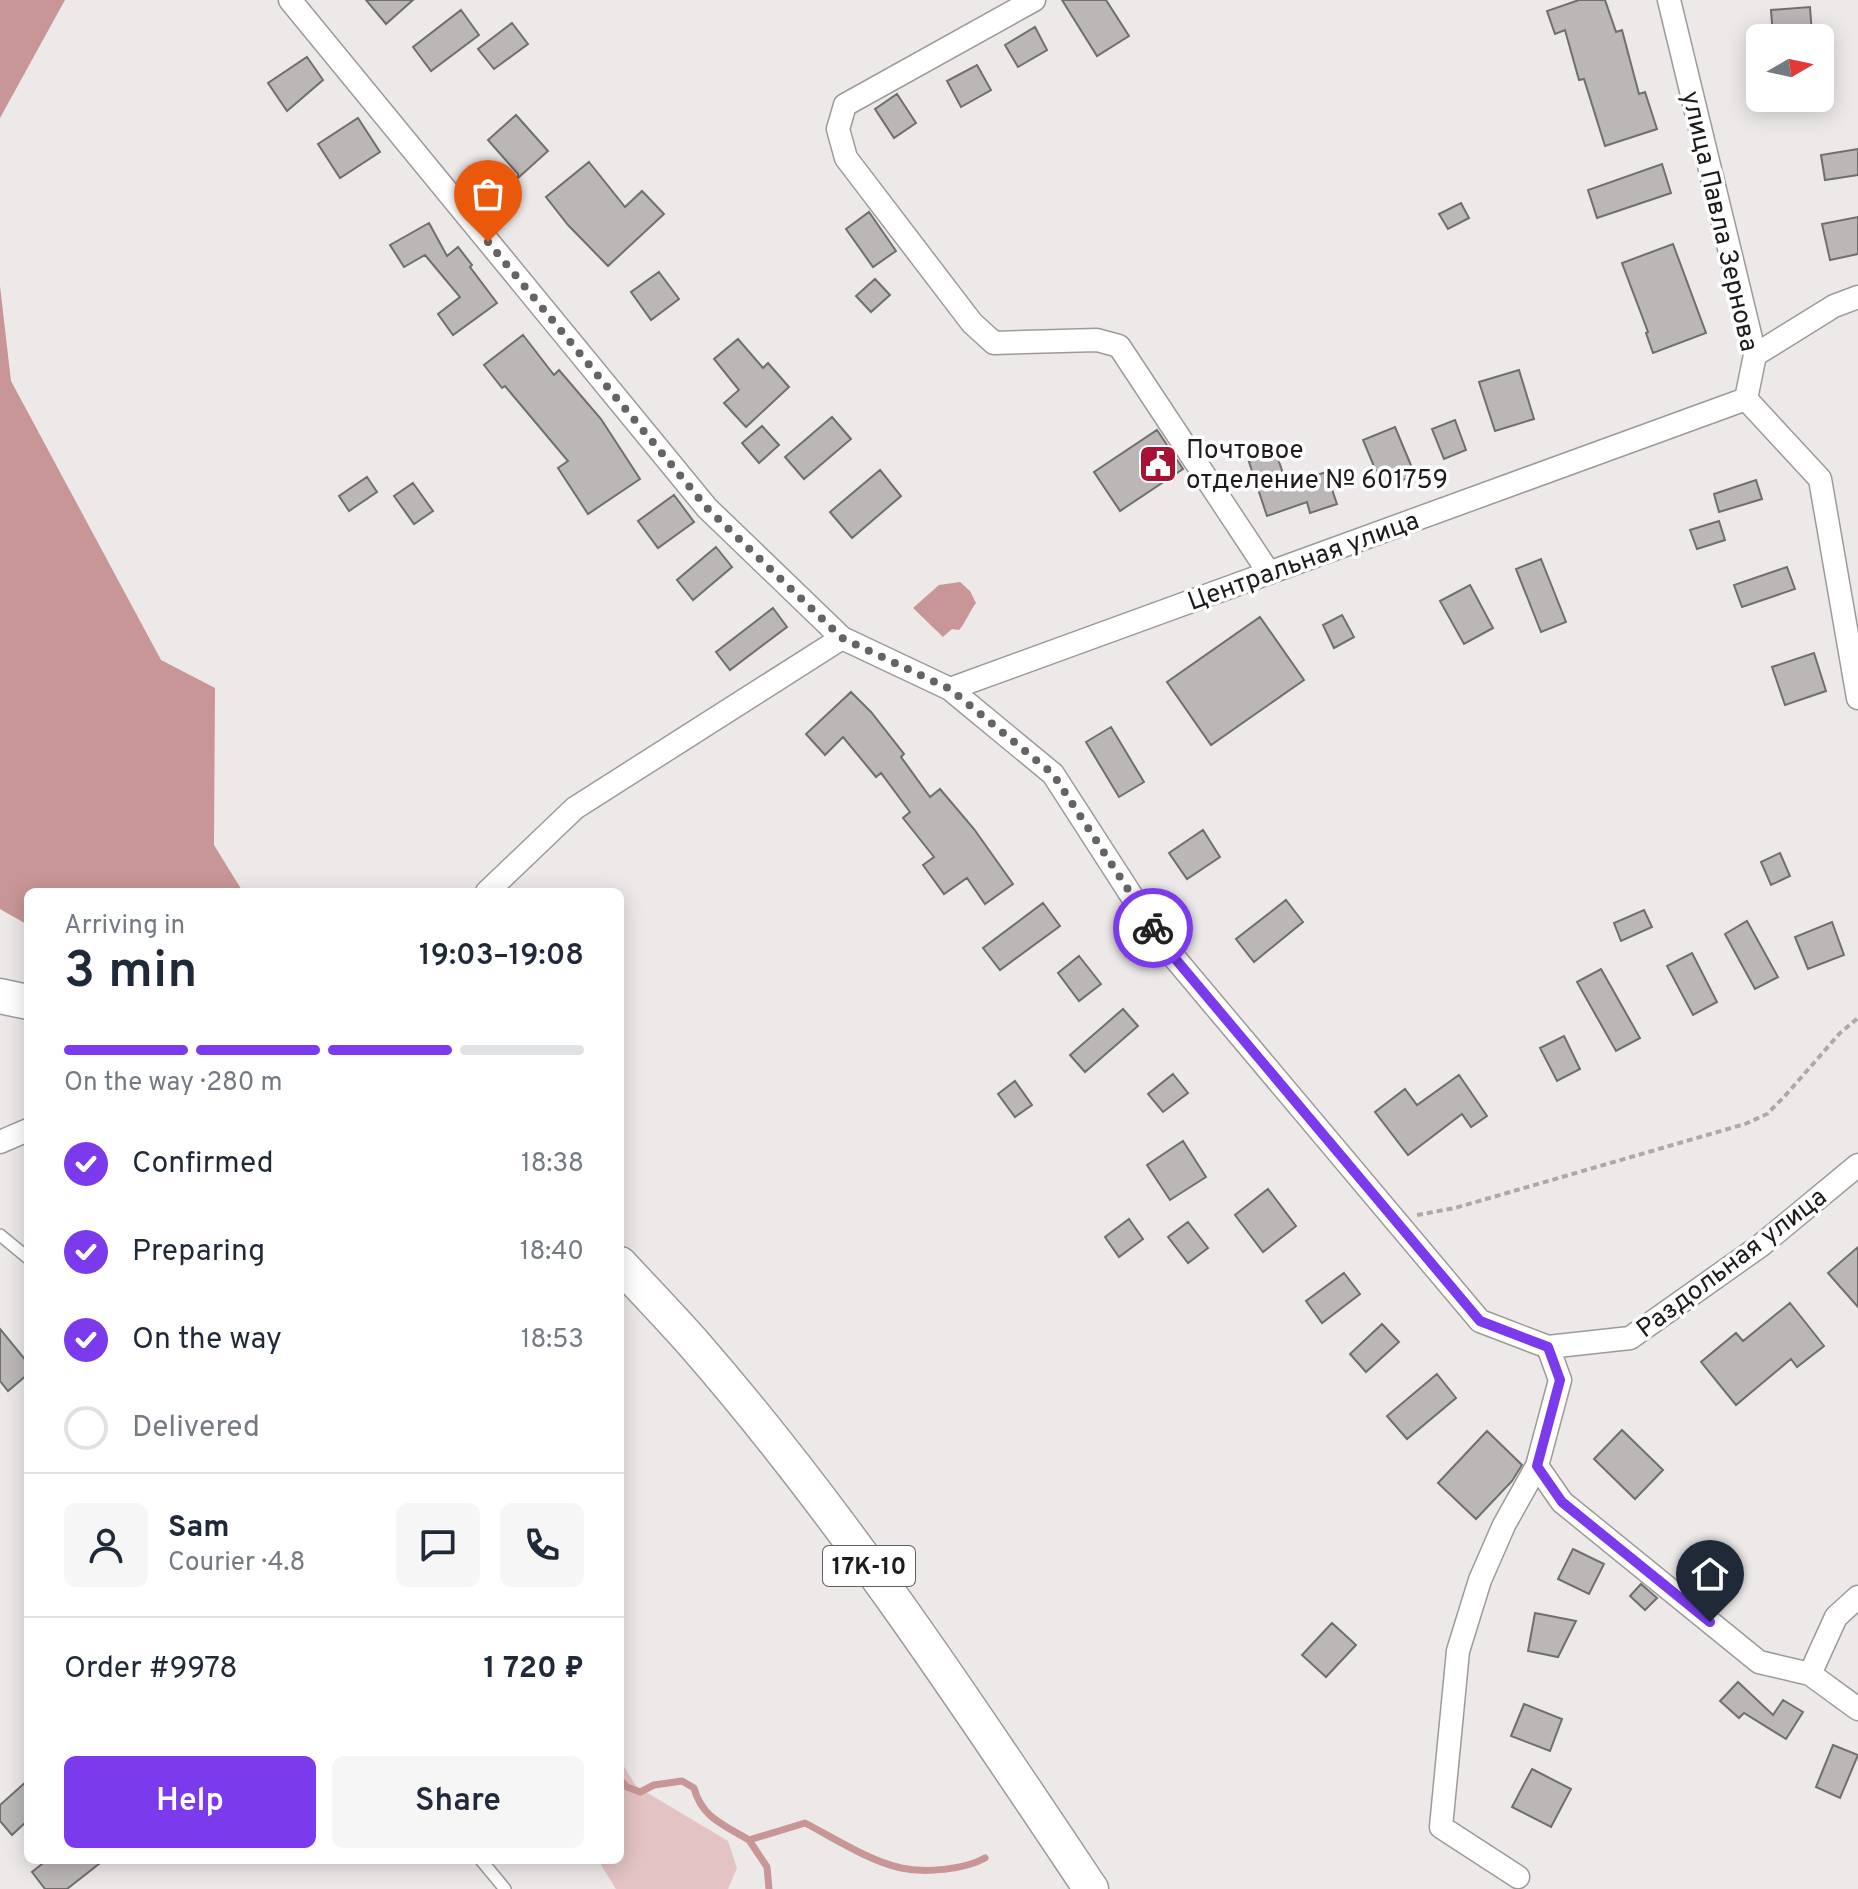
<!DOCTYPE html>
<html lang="en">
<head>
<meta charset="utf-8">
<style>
  body { margin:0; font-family:Overpass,sans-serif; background:#f6f6f7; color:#1f2937; height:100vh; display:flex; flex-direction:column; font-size:30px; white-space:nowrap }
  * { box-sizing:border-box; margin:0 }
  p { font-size:26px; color:#747a83 }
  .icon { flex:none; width:44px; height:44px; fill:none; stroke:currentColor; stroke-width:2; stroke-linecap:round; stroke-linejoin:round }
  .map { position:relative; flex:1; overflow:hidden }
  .panel { position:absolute; left:24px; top:888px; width:600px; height:976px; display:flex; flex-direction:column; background:#fff; border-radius:12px; box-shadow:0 4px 20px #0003 }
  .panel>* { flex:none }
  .needle { width:52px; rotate:81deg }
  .fabs { position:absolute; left:1746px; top:24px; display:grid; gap:16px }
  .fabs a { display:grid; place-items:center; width:88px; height:88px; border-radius:12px; background:#fff; box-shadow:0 4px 20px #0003; font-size:40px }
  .pin { position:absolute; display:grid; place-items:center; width:68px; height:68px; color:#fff; margin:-82px -34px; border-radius:50% 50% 50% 0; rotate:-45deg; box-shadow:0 0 8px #0007 }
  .pin .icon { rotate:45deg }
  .courier { position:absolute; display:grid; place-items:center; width:80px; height:80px; margin:-40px; border:6px solid #7c3aed; border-radius:50%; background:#fff; color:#222; box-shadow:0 2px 10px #0007 }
  .head em { font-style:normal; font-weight:600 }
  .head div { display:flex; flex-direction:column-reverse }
  .head { display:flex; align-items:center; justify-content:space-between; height:136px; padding:0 40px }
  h1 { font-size:52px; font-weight:600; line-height:60px }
  .bar { display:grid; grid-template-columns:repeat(4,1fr); gap:12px 8px; align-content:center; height:96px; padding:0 40px }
  .bar i { height:10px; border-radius:6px; background:#e0e1e3 }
  .bar .selected { background:#7c3aed }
  .bar p { grid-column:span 4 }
  .line { display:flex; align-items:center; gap:20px; padding:0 40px; border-top:2px solid #e0e1e3 }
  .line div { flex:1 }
  .round { display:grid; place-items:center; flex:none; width:84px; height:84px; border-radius:12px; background:#f6f6f7 }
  ol { padding:0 40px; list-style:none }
  li { display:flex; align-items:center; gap:24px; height:88px }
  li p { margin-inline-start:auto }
  li .icon { padding:8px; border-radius:50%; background:#7c3aed; color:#fff; stroke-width:4 }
  li:last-child { color:#747a83 }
  li i { width:44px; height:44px; border:4px solid #e0e1e3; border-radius:50% }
  .action { display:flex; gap:16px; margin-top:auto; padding:16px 40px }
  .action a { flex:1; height:92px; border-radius:12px; background:#7c3aed; color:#fff; font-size:32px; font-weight:600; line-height:92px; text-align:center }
  .action a+a { background:#f6f6f7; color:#1f2937 }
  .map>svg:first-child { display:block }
  .green { fill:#e3c3c4 }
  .water { fill:#c89697 }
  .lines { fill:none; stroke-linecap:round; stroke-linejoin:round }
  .stream { stroke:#c89697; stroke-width:7 }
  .building { fill:#bbb7b7; stroke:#716e6e; stroke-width:2 }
  .service-casing { stroke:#9e9a9a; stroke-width:14 }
  .minor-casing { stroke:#9e9a9a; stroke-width:25 }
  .primary-casing { stroke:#9e9a9a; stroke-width:37 }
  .path { stroke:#ada9a9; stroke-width:4; stroke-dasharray:6 4; stroke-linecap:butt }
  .service { stroke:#fff; stroke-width:11 }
  .minor { stroke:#fff; stroke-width:22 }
  .primary { stroke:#fff; stroke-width:34 }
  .done { stroke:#666363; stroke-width:8; stroke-dasharray:0 14.4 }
  .route { stroke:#7c3aed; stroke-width:10 }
  .labels { text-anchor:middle; stroke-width:7; stroke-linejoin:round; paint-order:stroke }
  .shield { fill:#fff; stroke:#615f5f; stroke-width:2 }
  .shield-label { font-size:24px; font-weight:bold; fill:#1d1b1b }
  .street-label { font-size:26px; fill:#1d1b1b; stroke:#fff }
  .poi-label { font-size:26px; fill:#1d1b1b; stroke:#fff; text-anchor:start }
</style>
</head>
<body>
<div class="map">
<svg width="1858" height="1889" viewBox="0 0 1858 1889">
  <rect width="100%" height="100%" fill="#ede9e9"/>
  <path class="green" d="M 620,1760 L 636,1786 L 728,1841 L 737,1868 L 728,1889 L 616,1889 L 598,1860 L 620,1860 Z"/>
  <path class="water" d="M 0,0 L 65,0 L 0,118 Z
    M 0,286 L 11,381 L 161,660 L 215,688 L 214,845 L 243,892 L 28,892 L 28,925 L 0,909 Z
    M 960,582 L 970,591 L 976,603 C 969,612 966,622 959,630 L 952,629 L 943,637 L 913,608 L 939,585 Z"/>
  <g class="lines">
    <path class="stream" d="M 620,1780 L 627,1787 L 640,1792 L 654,1785 L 682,1781 L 694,1788 C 702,1818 724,1825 749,1840 L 805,1823 C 834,1838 869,1861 901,1868 C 924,1873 964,1870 985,1858
      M 749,1840 L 767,1867 L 769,1889"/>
  </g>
  <path class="building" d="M 366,0 L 413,0 L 386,24 Z
    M 1062,0 L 1106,0 L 1129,36 L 1097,56 Z
    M 1579,0 L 1605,0 L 1616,32 L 1622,30 L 1639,94 L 1645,92 L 1657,129 L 1605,146 L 1584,79 L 1579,80 L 1565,30 L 1555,34 L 1547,11 Z
    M 1810,7 L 1812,35 L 1773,37 L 1771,10 Z
    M 461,10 L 479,35 L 431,71 L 413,47 Z
    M 512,23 L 528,44 L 494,69 L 478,49 Z
    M 1035,27 L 1047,50 L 1018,67 L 1005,45 Z
    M 307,57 L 323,80 L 287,111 L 268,83 Z
    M 977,65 L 991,90 L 961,107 L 947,81 Z
    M 897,94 L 916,123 L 894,138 L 875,109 Z
    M 516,115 L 548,151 L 518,178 L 518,174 L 488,140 Z
    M 358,118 L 380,152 L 340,178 L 318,144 Z
    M 1858,149 L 1858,175 L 1825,180 L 1821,155 Z
    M 589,162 L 625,207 L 642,191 L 664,214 L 608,266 L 568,225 L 546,197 Z
    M 1662,164 L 1671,193 L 1597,218 L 1588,190 Z
    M 1461,203 L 1469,218 L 1448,229 L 1439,214 Z
    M 869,212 L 896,251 L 873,267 L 846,229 Z
    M 1858,217 L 1858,254 L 1830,260 L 1822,224 Z
    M 429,223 L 447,256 L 458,247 L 472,265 L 470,267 L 497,303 L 453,335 L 438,314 L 460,297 L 425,255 L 404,267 L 390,245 Z
    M 1673,244 L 1706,333 L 1653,353 L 1646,333 L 1648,332 L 1622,263 Z
    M 659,272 L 679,299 L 651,320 L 631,292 Z
    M 875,279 L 890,295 L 871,312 L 856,296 Z
    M 523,335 L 554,375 L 559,370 L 601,419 L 640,479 L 588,514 L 558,468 L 568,461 L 505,386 L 502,388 L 484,365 Z
    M 738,339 L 763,368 L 768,363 L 789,387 L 746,427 L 724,403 L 739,390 L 714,359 Z
    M 1519,370 L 1534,419 L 1495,431 L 1479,382 Z
    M 832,417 L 851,439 L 804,479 L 785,457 Z
    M 1455,420 L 1466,450 L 1444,459 L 1432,429 Z
    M 762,426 L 779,445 L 759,463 L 742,443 Z
    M 1395,427 L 1415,475 L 1383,488 L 1363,440 Z
    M 1157,430 L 1183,469 L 1120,511 L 1094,472 Z
    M 1276,453 L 1287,485 L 1326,472 L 1337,504 L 1310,513 L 1307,502 L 1267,516 L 1249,462 Z
    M 880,470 L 901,496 L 852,538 L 830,512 Z
    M 367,477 L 377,492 L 349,511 L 339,496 Z
    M 1756,480 L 1762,499 L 1719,512 L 1714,494 Z
    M 413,483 L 433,511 L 414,524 L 394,496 Z
    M 674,495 L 694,522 L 658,548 L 638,521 Z
    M 1719,521 L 1725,540 L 1697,549 L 1690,530 Z
    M 716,547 L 732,567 L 693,600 L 677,580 Z
    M 1541,559 L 1566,622 L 1541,632 L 1516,569 Z
    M 1787,567 L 1795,589 L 1742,607 L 1734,585 Z
    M 1470,585 L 1493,628 L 1464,644 L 1440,601 Z
    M 773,608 L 787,627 L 730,670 L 716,652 Z
    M 1342,615 L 1354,637 L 1334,648 L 1323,625 Z
    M 1260,617 L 1304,680 L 1211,745 L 1167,682 Z
    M 1814,653 L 1826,691 L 1785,705 L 1772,667 Z
    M 851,692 L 871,712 L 904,754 L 901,757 L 930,797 L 940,789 L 974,829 L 1013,884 L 985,904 L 967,878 L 944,894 L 923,865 L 934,857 L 903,818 L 910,812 L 881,773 L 876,777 L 843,737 L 825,755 L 806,734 Z
    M 1111,727 L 1144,782 L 1119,797 L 1086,742 Z
    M 1203,830 L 1220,857 L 1187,879 L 1169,853 Z
    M 1780,853 L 1790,876 L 1771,885 L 1761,862 Z
    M 1286,900 L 1303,922 L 1254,962 L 1236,939 Z
    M 1043,903 L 1060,926 L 1000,970 L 983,948 Z
    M 1644,910 L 1652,927 L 1621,941 L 1614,923 Z
    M 1747,921 L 1778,977 L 1755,989 L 1725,934 Z
    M 1832,922 L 1844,955 L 1808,969 L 1795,937 Z
    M 1692,953 L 1717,1002 L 1693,1015 L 1667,966 Z
    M 1079,956 L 1101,984 L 1079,1001 L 1058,973 Z
    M 1601,969 L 1640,1038 L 1616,1051 L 1577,982 Z
    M 1123,1009 L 1138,1026 L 1085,1072 L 1070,1055 Z
    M 1564,1036 L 1580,1069 L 1557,1081 L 1540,1048 Z
    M 1173,1074 L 1188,1093 L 1163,1112 L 1148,1094 Z
    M 1459,1075 L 1487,1116 L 1471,1127 L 1462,1114 L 1408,1155 L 1375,1112 L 1405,1089 L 1417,1105 Z
    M 1015,1081 L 1032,1105 L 1015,1117 L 998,1094 Z
    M 1183,1141 L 1206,1177 L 1170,1200 L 1147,1165 Z
    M 1268,1189 L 1296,1226 L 1263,1252 L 1235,1215 Z
    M 1129,1219 L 1143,1239 L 1119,1257 L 1105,1237 Z
    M 1188,1222 L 1208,1248 L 1188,1263 L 1168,1237 Z
    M 1858,1247 L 1858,1307 L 1828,1273 Z
    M 1344,1273 L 1360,1294 L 1322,1323 L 1306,1301 Z
    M 1790,1303 L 1824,1346 L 1797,1367 L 1791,1359 L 1736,1405 L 1701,1362 L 1736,1333 L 1743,1341 Z
    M 1382,1324 L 1399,1342 L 1366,1372 L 1350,1354 Z
    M 0,1329 L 28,1363 L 28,1374 L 8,1391 L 0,1381 Z
    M 1437,1374 L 1456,1398 L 1407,1439 L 1387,1416 Z
    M 1622,1430 L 1663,1470 L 1635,1499 L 1594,1459 Z
    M 1487,1431 L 1522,1465 L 1512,1481 L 1476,1519 L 1438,1483 Z
    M 1573,1549 L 1604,1564 L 1589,1594 L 1558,1579 Z
    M 1641,1584 L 1657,1598 L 1645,1610 L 1630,1596 Z
    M 1535,1613 L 1576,1621 L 1558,1657 L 1528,1651 Z
    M 1332,1623 L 1356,1645 L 1326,1677 L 1302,1655 Z
    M 1738,1682 L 1773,1715 L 1783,1700 L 1803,1712 L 1786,1739 L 1744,1713 L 1739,1718 L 1720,1701 Z
    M 1524,1704 L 1562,1719 L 1550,1751 L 1511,1736 Z
    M 1833,1745 L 1858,1755 L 1840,1798 L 1816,1787 Z
    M 1532,1769 L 1571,1789 L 1551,1827 L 1512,1807 Z
    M 28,1780 L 28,1820 L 12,1835 L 0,1821 L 0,1805 Z
    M 47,1860 L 104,1860 L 67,1889 L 45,1889 L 32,1872 Z"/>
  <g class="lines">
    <g class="service-casing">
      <path id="service" d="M 0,1235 L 28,1258
        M 481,1860 L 505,1889"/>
    </g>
    <g class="minor-casing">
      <path id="minor" d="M 290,0 L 707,508 L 842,638 L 950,689 L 1053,774 L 1162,943 L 1480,1321 L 1548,1347 L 1630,1338 L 1760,1246 L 1858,1165
        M 1034,0 L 845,105 L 838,129 L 846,158 L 972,323 L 994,343 L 1097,340 L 1119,346 L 1269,573
        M 1669,0 L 1755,355 L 1746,399 L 1820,479 L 1858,698
        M 1755,355 L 1834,306 L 1858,297
        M 950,689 L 1746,399
        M 487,892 L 575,808 L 842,638
        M 0,1142 L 28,1130
        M 1537,1466 L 1562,1502 L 1759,1662 L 1810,1674 L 1858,1709
        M 1810,1674 L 1836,1617 L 1858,1597
        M 1518,1877 L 1441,1827 L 1458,1651 L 1480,1580 L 1504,1525 L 1537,1466 L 1560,1380 L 1548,1347"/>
    </g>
    <g class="primary-casing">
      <path id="primary" d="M 0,996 L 28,1002
        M 620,1264 C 645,1291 670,1317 694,1344 C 842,1514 966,1702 1091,1889"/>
    </g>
    <path class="path" d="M 1417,1215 L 1455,1208 L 1745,1124 L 1767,1114 L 1784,1097 L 1840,1033 L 1858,1018"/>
    <use href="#service" class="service"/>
    <use href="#minor" class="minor"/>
    <use href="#primary" class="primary"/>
  </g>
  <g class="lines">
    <path class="done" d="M 488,242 L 707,508 L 842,638 L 950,689 L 1053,774 L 1153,928"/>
    <path class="route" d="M 1153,928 L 1162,943 L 1480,1321 L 1548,1347 L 1560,1380 L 1537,1466 L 1562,1502 L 1710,1622"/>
  </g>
  <defs>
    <g id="civic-square" transform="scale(2)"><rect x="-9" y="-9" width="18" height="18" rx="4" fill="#a81034" stroke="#fff"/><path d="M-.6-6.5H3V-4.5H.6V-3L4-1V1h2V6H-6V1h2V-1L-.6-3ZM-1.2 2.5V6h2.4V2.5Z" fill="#fff"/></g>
  </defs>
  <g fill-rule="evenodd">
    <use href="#civic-square" x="1158" y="464"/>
  </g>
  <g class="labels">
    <rect class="shield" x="823" y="1546" width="92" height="40" rx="6"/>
    <g class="shield-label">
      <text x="869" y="1574">17К-10</text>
    </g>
    <g class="street-label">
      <text transform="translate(1721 221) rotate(77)" y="9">улица Павла Зернова</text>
      <text transform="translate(1303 560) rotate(-20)" y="9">Центральная улица</text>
      <text transform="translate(1731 1262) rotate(-37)" y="9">Раздольная улица</text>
    </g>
    <g class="poi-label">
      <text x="1186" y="458">Почтовое<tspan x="1186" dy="30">отделение № 601759</tspan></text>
    </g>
  </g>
</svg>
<div class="fabs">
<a><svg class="needle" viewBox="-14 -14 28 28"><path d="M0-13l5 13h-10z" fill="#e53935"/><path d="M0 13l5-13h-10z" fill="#747a83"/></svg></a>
</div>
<div class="pin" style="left:488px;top:242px;background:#ea580c"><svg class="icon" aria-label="bag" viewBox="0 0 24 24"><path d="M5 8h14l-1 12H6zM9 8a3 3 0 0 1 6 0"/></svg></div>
<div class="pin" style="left:1710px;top:1622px;background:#1f2937"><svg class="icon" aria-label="home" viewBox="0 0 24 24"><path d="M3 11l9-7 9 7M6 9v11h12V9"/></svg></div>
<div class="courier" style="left:1153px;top:928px"><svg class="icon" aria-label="bike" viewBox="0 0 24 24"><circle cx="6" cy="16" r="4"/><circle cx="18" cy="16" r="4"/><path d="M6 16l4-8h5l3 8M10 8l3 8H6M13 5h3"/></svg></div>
<section class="panel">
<div class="head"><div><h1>3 min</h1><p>Arriving in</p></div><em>19:03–19:08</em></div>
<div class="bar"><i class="selected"></i><i class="selected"></i><i class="selected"></i><i></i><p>On the way · 280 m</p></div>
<ol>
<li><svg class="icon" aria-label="check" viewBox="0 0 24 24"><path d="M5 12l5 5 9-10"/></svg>Confirmed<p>18:38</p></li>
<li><svg class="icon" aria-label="check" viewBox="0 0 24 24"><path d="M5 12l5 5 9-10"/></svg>Preparing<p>18:40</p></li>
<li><svg class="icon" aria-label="check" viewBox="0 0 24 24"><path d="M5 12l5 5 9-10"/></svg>On the way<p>18:53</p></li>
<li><i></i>Delivered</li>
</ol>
<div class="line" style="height:144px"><a class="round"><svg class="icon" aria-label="person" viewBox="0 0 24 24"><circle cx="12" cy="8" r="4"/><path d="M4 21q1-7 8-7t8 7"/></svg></a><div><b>Sam</b><p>Courier · 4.8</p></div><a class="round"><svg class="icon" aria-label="chat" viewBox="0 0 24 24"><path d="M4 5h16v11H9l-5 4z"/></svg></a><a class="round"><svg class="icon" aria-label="phone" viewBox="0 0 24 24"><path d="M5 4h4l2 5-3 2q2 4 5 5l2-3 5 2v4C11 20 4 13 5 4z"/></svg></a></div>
<div class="line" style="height:104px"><div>Order #9978</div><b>1 720 ₽</b></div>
<div class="action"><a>Help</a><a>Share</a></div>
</section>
</div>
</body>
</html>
